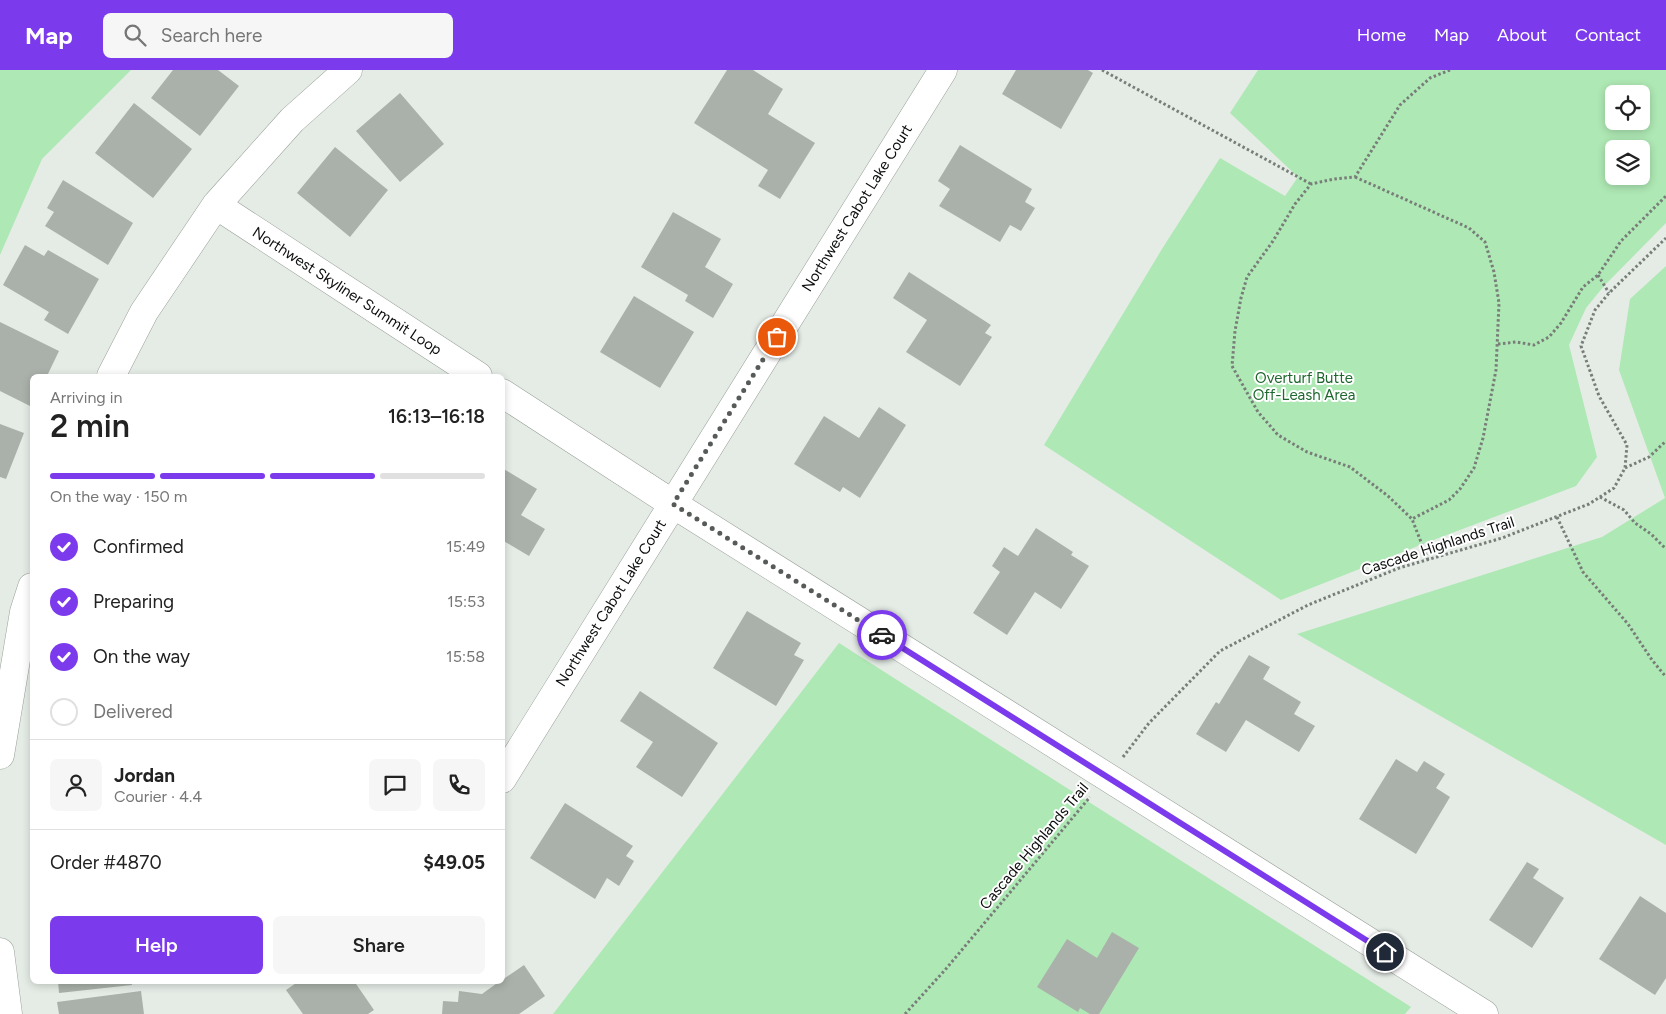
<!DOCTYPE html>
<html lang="en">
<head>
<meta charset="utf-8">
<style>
  body { margin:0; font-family:Figtree,sans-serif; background:#f6f6f6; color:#222; height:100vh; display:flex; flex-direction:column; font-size:19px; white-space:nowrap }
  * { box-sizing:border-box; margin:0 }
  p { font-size:16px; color:#767676 }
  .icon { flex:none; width:28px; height:28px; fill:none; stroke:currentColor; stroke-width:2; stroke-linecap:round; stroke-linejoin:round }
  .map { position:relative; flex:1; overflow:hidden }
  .side { position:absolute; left:30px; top:304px; width:475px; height:610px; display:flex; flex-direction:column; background:#fff; border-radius:8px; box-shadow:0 2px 8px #0003 }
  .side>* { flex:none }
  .fabs { position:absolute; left:1605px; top:15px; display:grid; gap:10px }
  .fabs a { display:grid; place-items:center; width:45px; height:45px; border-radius:8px; background:#fff; box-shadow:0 2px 8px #0003; font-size:25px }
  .pin { position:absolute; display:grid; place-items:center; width:42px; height:42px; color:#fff; margin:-21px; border:2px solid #fff; border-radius:50%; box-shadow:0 1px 5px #0007 }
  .courier { position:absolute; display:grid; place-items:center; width:50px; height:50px; margin:-25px; border:4px solid #7c3aed; border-radius:50%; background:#fff; color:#222; box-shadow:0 1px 6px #0007 }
  .headline em { font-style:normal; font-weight:600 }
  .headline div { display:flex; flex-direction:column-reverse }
  .headline { display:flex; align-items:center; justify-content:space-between; height:85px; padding:0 20px }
  h1 { font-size:32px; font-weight:600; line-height:38px }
  .bar { display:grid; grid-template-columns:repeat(4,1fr); gap:8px 5px; align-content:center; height:60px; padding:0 20px }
  .bar i { height:6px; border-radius:4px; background:#e0e0e0 }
  .bar .selected { background:#7c3aed }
  .bar p { grid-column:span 4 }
  .line { display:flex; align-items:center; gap:12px; padding:0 20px; border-top:1px solid #e0e0e0 }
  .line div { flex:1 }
  .round { display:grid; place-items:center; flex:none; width:52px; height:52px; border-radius:8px; background:#f6f6f6 }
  ol { padding:0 20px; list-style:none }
  li { display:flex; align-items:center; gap:15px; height:55px }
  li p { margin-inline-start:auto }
  li .icon { padding:5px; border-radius:50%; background:#7c3aed; color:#fff; stroke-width:4 }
  li:last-child { color:#767676 }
  li i { width:28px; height:28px; border:2px solid #e0e0e0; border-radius:50% }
  .primary-button { display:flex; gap:10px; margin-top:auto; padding:10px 20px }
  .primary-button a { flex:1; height:58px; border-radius:8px; background:#7c3aed; color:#fff; font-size:20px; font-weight:600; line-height:58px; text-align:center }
  .primary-button a+a { background:#f6f6f6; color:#222 }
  header { display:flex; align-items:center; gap:30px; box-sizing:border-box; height:70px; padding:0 25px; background:#7c3aed; color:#fff }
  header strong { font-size:24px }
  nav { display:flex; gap:28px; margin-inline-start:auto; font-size:18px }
  .search { width:350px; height:45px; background:#f6f6f6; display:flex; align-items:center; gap:12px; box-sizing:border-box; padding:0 18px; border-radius:8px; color:#767676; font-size:19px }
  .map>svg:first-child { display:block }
  .green { fill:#aee8b4; fill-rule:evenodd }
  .building { fill:#aab1aa }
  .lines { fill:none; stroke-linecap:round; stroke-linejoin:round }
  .minor-casing { stroke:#9aa19a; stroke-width:29 }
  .path { stroke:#787d79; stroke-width:3; stroke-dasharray:2.5 2.5; stroke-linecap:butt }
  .minor { stroke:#fff; stroke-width:28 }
  .done { stroke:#575b58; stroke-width:5; stroke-dasharray:0 9 }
  .route { stroke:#7c3aed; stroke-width:6 }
  .labels { text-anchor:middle; stroke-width:4; stroke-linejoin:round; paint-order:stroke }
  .street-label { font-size:15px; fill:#0a0d0b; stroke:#fff }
  .park-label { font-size:15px; fill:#1e682e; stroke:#fff }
</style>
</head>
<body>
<header>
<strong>Map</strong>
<div class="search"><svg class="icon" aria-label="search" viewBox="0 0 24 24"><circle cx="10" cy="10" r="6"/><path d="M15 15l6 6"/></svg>Search here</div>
<nav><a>Home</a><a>Map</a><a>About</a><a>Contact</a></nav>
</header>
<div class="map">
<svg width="1666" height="944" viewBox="0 0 1666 944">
  <rect width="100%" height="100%" fill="#e5ece6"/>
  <path class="green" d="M 0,0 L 131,0 L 42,89 L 0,185 Z
    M 1258,0 L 1666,0 L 1666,153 L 1604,216 L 1586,238 L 1569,275 L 1597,387 L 1576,416 L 1423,474 L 1281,530 L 1044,375 L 1162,179 L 1220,88 L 1285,126 L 1298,107 L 1230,43 ZM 1614,24 L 1641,24 L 1641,51 L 1614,51 ZM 1614,79 L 1641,79 L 1641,106 L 1614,106 Z
    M 1666,196 L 1666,775 L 1297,564 L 1602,467 L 1665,428 L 1619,300 L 1630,229 Z
    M 839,573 L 1411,937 L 1405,944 L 553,944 Z"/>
  <path class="building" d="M 173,0 L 218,0 L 239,16 L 200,66 L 151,28 Z
    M 727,0 L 753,0 L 783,19 L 768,44 L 815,73 L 780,129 L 758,116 L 768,100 L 694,53 Z
    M 1016,0 L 1088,0 L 1093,3 L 1061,59 L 1002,24 Z
    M 400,23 L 444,74 L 400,112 L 356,61 Z
    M 134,33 L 192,79 L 153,128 L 95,83 Z
    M 960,75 L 1032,119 L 1025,132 L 1035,138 L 1021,161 L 1010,155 L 1000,172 L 939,136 L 950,119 L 938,111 Z
    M 335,77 L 388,120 L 350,167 L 297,123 Z
    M 63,110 L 133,153 L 108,195 L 45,156 L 54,142 L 47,138 Z
    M 673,142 L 721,169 L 705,197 L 733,214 L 713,248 L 685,231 L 688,225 L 641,197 Z
    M 25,175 L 44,186 L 48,180 L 99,209 L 68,264 L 44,250 L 49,242 L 3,215 Z
    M 909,202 L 991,255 L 985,263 L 992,267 L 960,316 L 906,282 L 927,250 L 893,228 Z
    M 634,226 L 694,262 L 660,318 L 600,282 Z
    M 0,252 L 59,281 L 47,306 L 32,306 L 32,337 L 0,321 Z
    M 879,337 L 906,355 L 860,428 L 843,417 L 840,422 L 794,394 L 824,346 L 859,368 Z
    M 0,354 L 24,363 L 6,409 L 0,407 Z
    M 502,398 L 537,419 L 521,445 L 545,459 L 529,486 L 502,470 Z
    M 1036,458 L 1073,482 L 1071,485 L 1089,496 L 1061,539 L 1035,522 L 1007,565 L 973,543 L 1000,502 L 992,496 L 1004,477 L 1018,486 Z
    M 747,541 L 801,573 L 794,585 L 804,590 L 776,636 L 713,598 Z
    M 1249,585 L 1270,597 L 1263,609 L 1301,632 L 1294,644 L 1315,656 L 1299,682 L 1246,650 L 1226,682 L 1196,664 L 1216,632 L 1219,634 Z
    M 640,621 L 718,673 L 682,727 L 636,697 L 653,672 L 620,651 Z
    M 1396,689 L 1417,702 L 1424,691 L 1445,704 L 1436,718 L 1450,727 L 1416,784 L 1359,749 Z
    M 565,733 L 633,776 L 626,786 L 634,791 L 619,816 L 607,808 L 595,829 L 530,788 Z
    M 1527,792 L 1539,799 L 1533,808 L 1564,828 L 1532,878 L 1489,850 Z
    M 1640,826 L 1666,843 L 1666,908 L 1655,925 L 1599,889 Z
    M 1112,862 L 1139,878 L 1099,944 L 1090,944 L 1080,938 L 1078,942 L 1037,917 L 1067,869 L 1097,888 Z
    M 524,895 L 545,926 L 519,944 L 442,944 L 443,931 L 458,932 L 459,921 L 482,924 L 500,911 L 502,911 L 502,910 Z
    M 58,911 L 131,911 L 132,915 L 59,923 Z
    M 299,911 L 354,911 L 374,940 L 368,944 L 303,944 L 286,920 Z
    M 141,921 L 144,944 L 59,944 L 57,932 Z"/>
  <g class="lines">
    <g class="minor-casing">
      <path id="minor" d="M 216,135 L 478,306
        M 111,306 L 144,242 L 216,135 L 292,50 L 348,0
        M 502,323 L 673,434 L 1484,944
        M 0,685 L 24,542 L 32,517
        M 502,709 L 943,0
        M 0,882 L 8,944"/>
    </g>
    <path class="path" d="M 1102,0 L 1311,114
      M 1355,107 L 1469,158 L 1485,172 L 1494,202 L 1499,233 L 1496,300 L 1483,368 L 1474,398 L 1460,419 L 1449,430 L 1412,449
      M 1598,205 L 1609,223
      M 1498,274 L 1516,272 L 1534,275 L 1549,267 L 1561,253 L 1583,217 L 1598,205 L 1621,171 L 1666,126
      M 1625,398 L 1649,387 L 1666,371
      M 1600,427 L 1624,440 L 1635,453 L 1651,464 L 1666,479
      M 1557,447 L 1583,502 L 1628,554 L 1652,590 L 1666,607
      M 1428,490 L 1412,449 L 1388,426 L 1350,397 L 1307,382 L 1278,365 L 1258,342 L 1232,296 L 1235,261 L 1241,228 L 1247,207 L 1273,171 L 1295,134 L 1311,114 L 1334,109 L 1355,107 L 1400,35 L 1430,8 L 1450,0
      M 1123,687 L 1149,653 L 1220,581 L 1308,535 L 1399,498 L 1502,468 L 1589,434 L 1614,418 L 1625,398 L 1627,375 L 1599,326 L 1581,276 L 1595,240 L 1609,223 L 1666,168
      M 905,944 L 945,900 L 1090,727"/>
    <use href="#minor" class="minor"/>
  </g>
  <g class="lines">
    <path class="done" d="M 777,267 L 673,434 L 882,565"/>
    <path class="route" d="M 882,565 L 1385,882"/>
  </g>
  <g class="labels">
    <g class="street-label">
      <text transform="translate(857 138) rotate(-58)" y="5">Northwest Cabot Lake Court</text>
      <text transform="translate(347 221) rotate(33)" y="5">Northwest Skyliner Summit Loop</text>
      <text transform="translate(1438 476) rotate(-18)" y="5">Cascade Highlands Trail</text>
      <text transform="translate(611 533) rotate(-58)" y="5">Northwest Cabot Lake Court</text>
      <text transform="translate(1034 776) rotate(-50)" y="5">Cascade Highlands Trail</text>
    </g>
    <g class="park-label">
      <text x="1304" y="313">Overturf Butte<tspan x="1304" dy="17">Off-Leash Area</tspan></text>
    </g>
  </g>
</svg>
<div class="fabs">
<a><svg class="icon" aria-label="locate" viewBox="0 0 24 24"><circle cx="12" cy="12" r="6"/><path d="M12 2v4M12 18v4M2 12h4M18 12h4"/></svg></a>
<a><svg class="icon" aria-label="layers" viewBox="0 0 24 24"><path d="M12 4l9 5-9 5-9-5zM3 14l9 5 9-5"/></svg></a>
</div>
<div class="pin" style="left:777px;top:267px;background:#ea580c"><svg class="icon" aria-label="bag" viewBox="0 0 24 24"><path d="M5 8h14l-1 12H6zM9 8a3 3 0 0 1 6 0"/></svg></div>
<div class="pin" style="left:1385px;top:882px;background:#1f2937"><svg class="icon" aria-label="home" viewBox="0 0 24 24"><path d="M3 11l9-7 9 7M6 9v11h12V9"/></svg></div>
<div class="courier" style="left:882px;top:565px"><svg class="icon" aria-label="car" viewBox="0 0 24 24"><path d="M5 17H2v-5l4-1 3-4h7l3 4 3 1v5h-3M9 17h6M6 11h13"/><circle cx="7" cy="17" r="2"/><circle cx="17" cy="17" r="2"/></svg></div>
<section class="side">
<div class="headline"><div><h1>2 min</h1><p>Arriving in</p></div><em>16:13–16:18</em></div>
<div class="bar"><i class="selected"></i><i class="selected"></i><i class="selected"></i><i></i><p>On the way · 150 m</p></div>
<ol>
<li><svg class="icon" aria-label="check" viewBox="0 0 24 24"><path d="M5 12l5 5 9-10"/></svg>Confirmed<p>15:49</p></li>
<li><svg class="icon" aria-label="check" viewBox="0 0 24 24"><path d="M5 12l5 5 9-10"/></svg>Preparing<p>15:53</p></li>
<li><svg class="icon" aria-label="check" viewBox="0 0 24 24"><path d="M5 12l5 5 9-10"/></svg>On the way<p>15:58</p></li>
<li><i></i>Delivered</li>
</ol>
<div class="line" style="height:90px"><a class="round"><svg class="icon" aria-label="person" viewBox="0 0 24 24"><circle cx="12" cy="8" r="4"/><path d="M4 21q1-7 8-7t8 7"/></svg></a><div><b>Jordan</b><p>Courier · 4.4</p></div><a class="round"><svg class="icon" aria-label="chat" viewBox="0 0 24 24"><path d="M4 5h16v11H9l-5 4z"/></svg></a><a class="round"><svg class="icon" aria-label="phone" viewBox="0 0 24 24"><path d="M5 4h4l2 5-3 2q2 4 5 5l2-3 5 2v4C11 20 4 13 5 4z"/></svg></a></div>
<div class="line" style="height:65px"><div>Order #4870</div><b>$49.05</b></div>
<div class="primary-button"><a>Help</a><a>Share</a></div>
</section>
</div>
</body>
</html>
